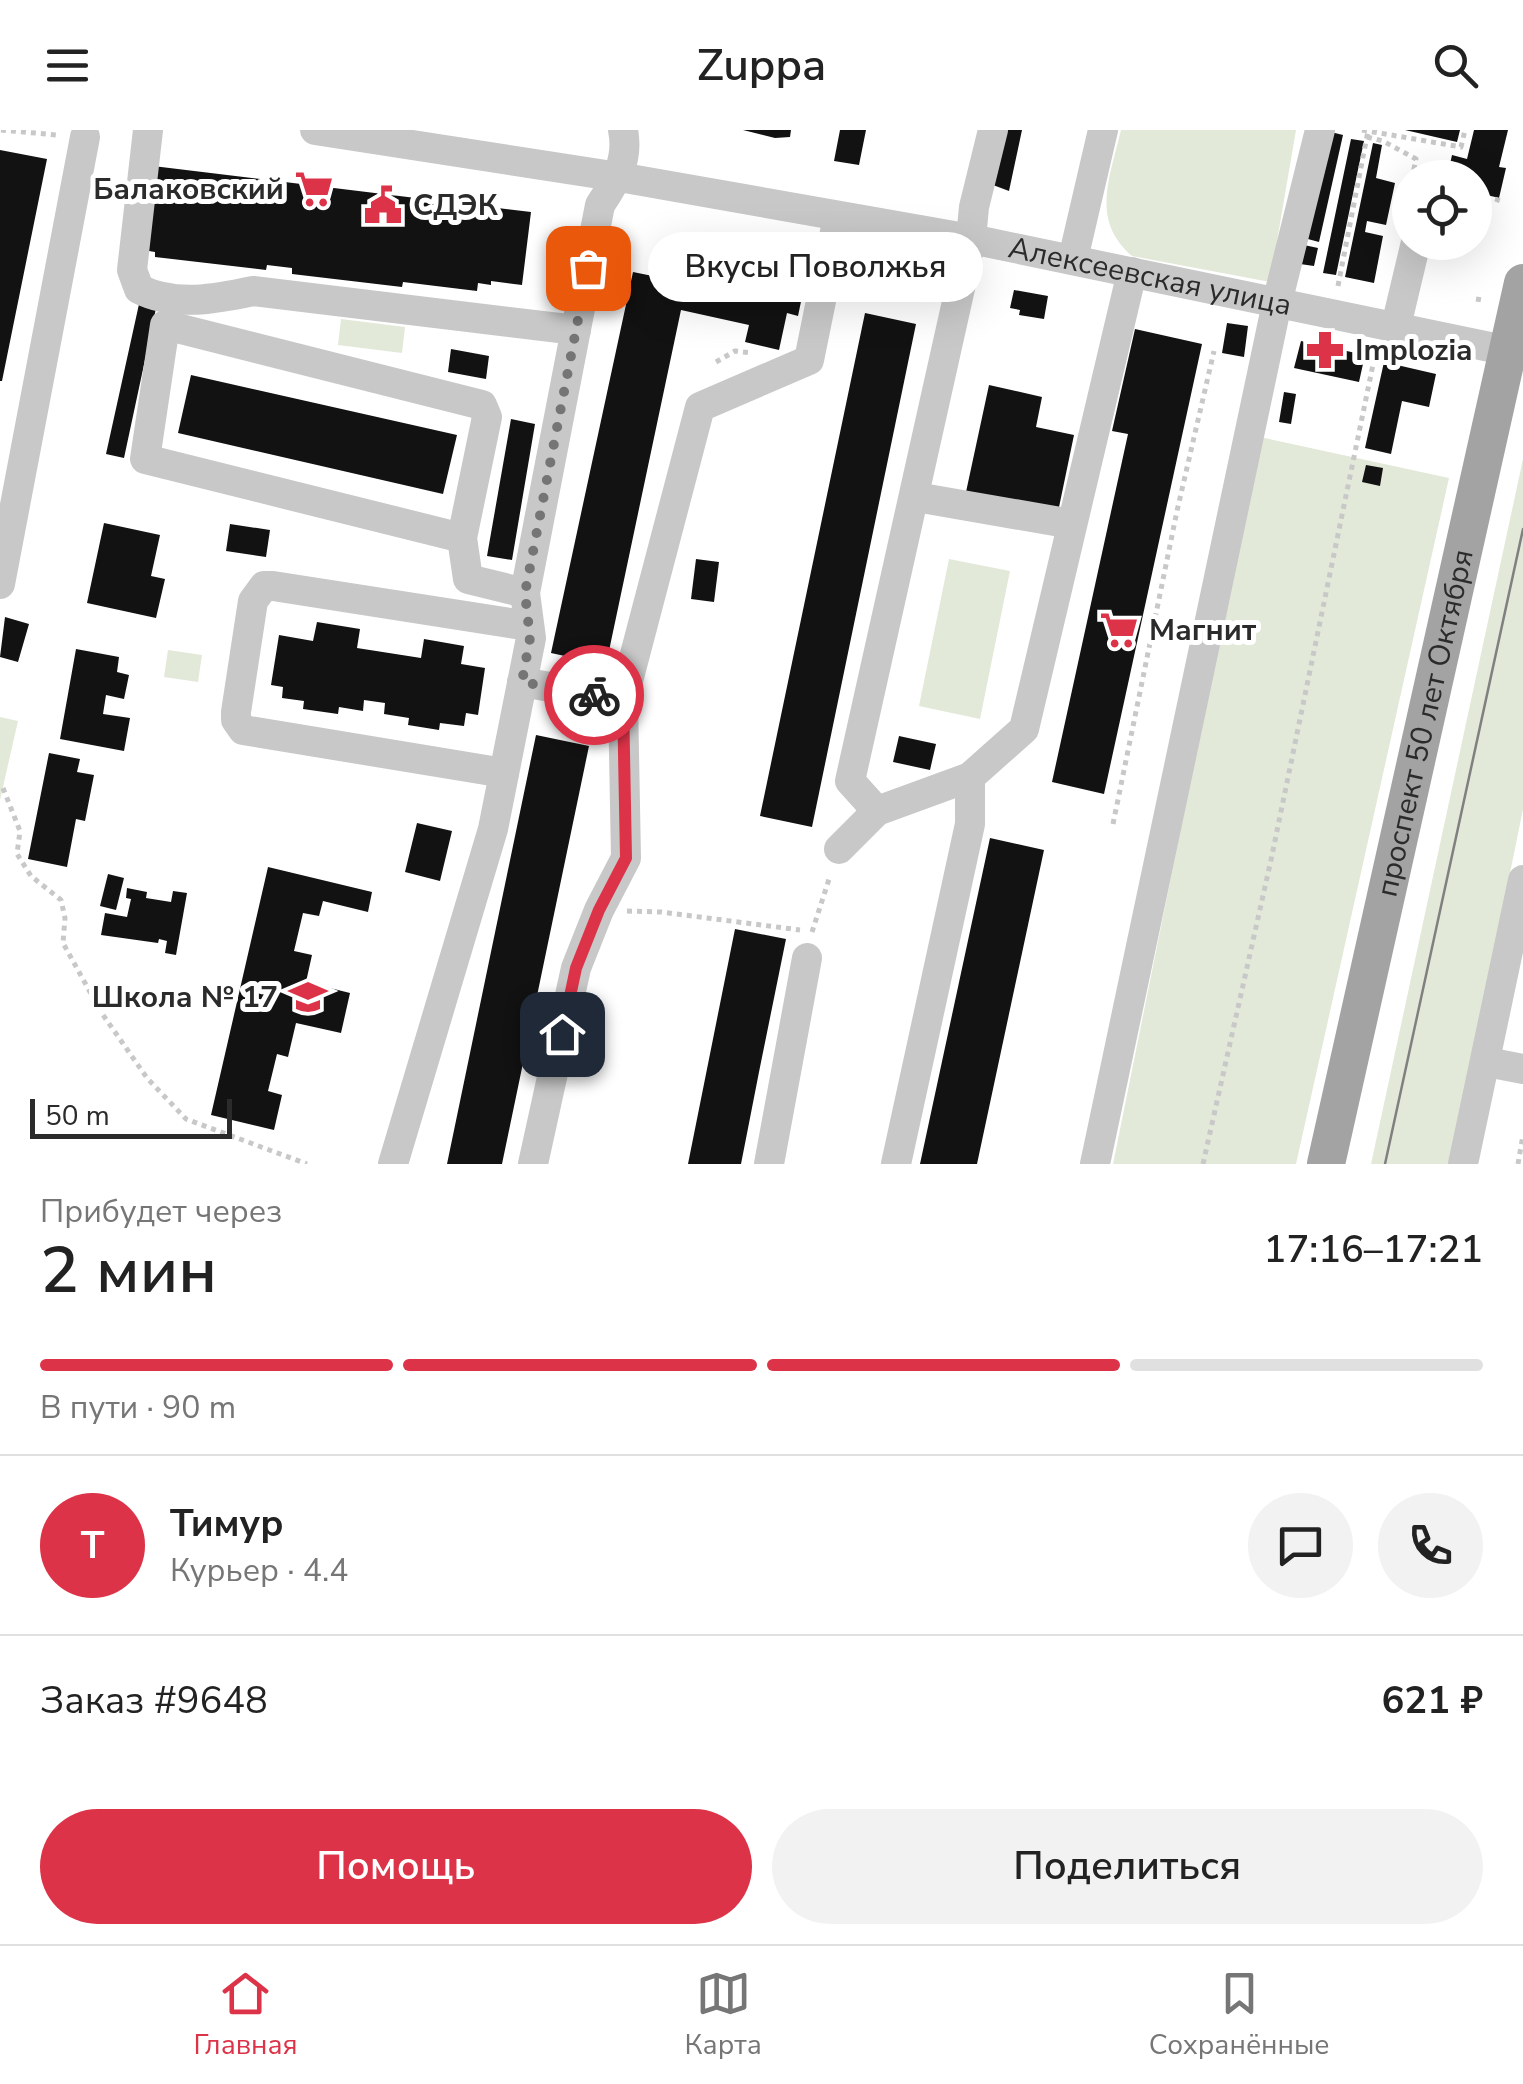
<!DOCTYPE html>
<html lang="ru">
<head>
<meta charset="utf-8">
<style>
  body { margin:0; font-family:"Nunito Sans",sans-serif; background:#f2f2f2; color:#222; height:100vh; display:flex; flex-direction:column; font-size:38px; white-space:nowrap }
  * { box-sizing:border-box; margin:0 }
  p { font-size:32px; color:#767676 }
  .icon { flex:none; width:55px; height:55px; fill:none; stroke:currentColor; stroke-width:2; stroke-linecap:round; stroke-linejoin:round }
  .map { position:relative; height:1034px; overflow:hidden }
  .drawer { display:flex; flex-direction:column; background:#fff; flex:1 }
  .drawer>* { flex:none }
  .fabs { position:absolute; left:1392px; top:30px; display:grid; gap:20px }
  .fabs a { display:grid; place-items:center; width:100px; height:100px; border-radius:50%; background:#fff; box-shadow:0 10px 40px #0002; font-size:50px }
  .scale { position:absolute; left:30px; bottom:25px; width:202px; box-sizing:border-box; padding-left:10px; border:5px solid #2b2b2b; border-top:0; font-size:28px; line-height:35px; white-space:nowrap; color:#2b2b2b; -webkit-text-stroke:8px #fff; paint-order:stroke }
  .pin { position:absolute; display:grid; place-items:center; width:85px; height:85px; color:#fff; margin:-42px; border-radius:20px; box-shadow:0 5px 15px #0006 }
  .courier { position:absolute; display:grid; place-items:center; width:100px; height:100px; margin:-50px; border:8px solid #dd3348; border-radius:50%; background:#fff; color:#222; box-shadow:0 2px 12px #0007 }
  .bubble { position:absolute; height:70px; border-radius:35px; background:#fff; box-shadow:0 10px 40px #0002; font-size:32px; font-weight:600; line-height:70px; text-align:center }
  .head em { font-style:normal; font-weight:600 }
  .head div { display:flex; flex-direction:column-reverse }
  .head { display:flex; align-items:center; justify-content:space-between; height:170px; padding:0 40px }
  h1 { font-size:65px; font-weight:600; line-height:75px }
  .bar { display:grid; grid-template-columns:repeat(4,1fr); gap:15px 10px; align-content:center; height:120px; padding:0 40px }
  .bar i { height:12px; border-radius:8px; background:#e0e0e0 }
  .bar .active { background:#dd3348 }
  .bar p { grid-column:span 4 }
  .line { display:flex; align-items:center; gap:25px; padding:0 40px; border-top:2px solid #e0e0e0 }
  .line div { flex:1 }
  .round { display:grid; place-items:center; flex:none; width:105px; height:105px; border-radius:52px; background:#f2f2f2 }
  .action { display:flex; gap:20px; margin-top:auto; padding:20px 40px }
  .action a { flex:1; height:115px; border-radius:60px; background:#dd3348; color:#fff; font-size:40px; font-weight:600; line-height:115px; text-align:center }
  .action a+a { background:#f2f2f2; color:#222 }
  header { display:flex; justify-content:space-between; align-items:center; height:130px; padding:0 40px; background:#fff; font-size:45px; font-weight:600 }
  .menu { display:flex; justify-content:space-around; align-items:center; height:140px; border-top:2px solid #e0e0e0; background:#fff; font-size:28px; color:#767676 }
  .menu a { display:grid; justify-items:center; gap:5px }
  .menu .active { color:#dd3348 }
  .map>svg:first-child { display:block }
  .green { fill:#e2e9d9 }
  .building { fill:#121212 }
  .lines { fill:none; stroke-linecap:round; stroke-linejoin:round }
  .path { stroke:#c8c8c8; stroke-width:5; stroke-dasharray:5 5; stroke-linecap:butt }
  .minor { stroke:#c8c8c8; stroke-width:30 }
  .major { stroke:#a3a3a3; stroke-width:38 }
  .tram { stroke:#808080; stroke-width:2.5 }
  .done { stroke:#757575; stroke-width:10; stroke-dasharray:0 18 }
  .route { stroke:#dd3348; stroke-width:12 }
  .labels { text-anchor:middle; stroke-width:10; stroke-linejoin:round; paint-order:stroke }
  .poi-label { font-size:30px; font-weight:bold; fill:#2b2b2b; stroke:#fff; text-anchor:start }
  .street-label { font-size:30px; fill:#2b2b2b; stroke:#fff }
</style>
</head>
<body>
<header><svg class="icon" aria-label="menu" viewBox="0 0 24 24"><path d="M4 6h16M4 12h16M4 18h16"/></svg>Zuppa<svg class="icon" aria-label="search" viewBox="0 0 24 24"><circle cx="10" cy="10" r="6"/><path d="M15 15l6 6"/></svg></header>
<div class="map">
<svg width="1523" height="1034" viewBox="0 0 1523 1034">
  <rect width="100%" height="100%" fill="#fff"/>
  <path class="green" d="M 1121,0 L 1296,0 L 1270,152 L 1132,126 C 1090,90 1110,47 1121,0 Z
    M 341,189 L 405,197 L 402,223 L 338,215 Z
    M 1260,307 L 1449,348 L 1296,1034 L 1113,1034 Z
    M 1523,329 L 1523,679 L 1451,1034 L 1371,1034 Z
    M 949,429 L 1010,441 L 980,589 L 919,576 Z
    M 168,520 L 202,525 L 198,552 L 164,547 Z
    M 0,587 L 18,591 L 0,670 Z"/>
  <path class="building" d="M 743,0 L 791,0 L 790,7 L 775,8 Z
    M 840,0 L 866,0 L 859,35 L 834,31 Z
    M 997,0 L 1022,0 L 1009,61 L 985,52 Z
    M 1405,0 L 1460,0 L 1457,12 Z
    M 1474,0 L 1508,0 L 1499,37 L 1506,38 L 1499,68 L 1475,62 L 1475,48 L 1447,48 L 1452,25 L 1467,29 Z
    M 1327,1 L 1343,5 L 1319,112 L 1304,108 Z
    M 1351,9 L 1364,11 L 1336,145 L 1323,143 Z
    M 1373,13 L 1382,15 L 1376,48 L 1395,53 L 1386,95 L 1367,91 L 1365,102 L 1383,106 L 1374,153 L 1345,147 Z
    M 0,20 L 47,29 L 2,251 L 0,251 Z
    M 153,36 L 531,82 L 522,155 L 491,151 L 491,155 L 478,153 L 477,161 L 403,152 L 402,157 L 292,144 L 292,138 L 267,135 L 266,140 L 155,127 L 155,122 L 143,120 Z
    M 696,111 L 817,137 L 811,163 L 803,162 L 798,186 L 787,183 L 779,220 L 745,212 L 749,195 L 681,180 L 606,535 L 551,523 L 633,142 L 687,153 Z
    M 1304,115 L 1318,118 L 1314,136 L 1300,134 Z
    M 1014,160 L 1048,166 L 1044,189 L 1019,185 L 1020,180 L 1010,178 Z
    M 141,165 L 158,169 L 124,328 L 106,324 Z
    M 865,183 L 916,194 L 812,697 L 760,686 Z
    M 1227,193 L 1248,196 L 1244,227 L 1222,223 Z
    M 1135,199 L 1202,214 L 1104,664 L 1052,652 L 1128,304 L 1112,301 Z
    M 1301,211 L 1365,225 L 1359,252 L 1294,238 Z
    M 451,219 L 489,226 L 486,249 L 448,242 Z
    M 1384,232 L 1436,244 L 1429,277 L 1402,271 L 1391,324 L 1365,318 Z
    M 191,245 L 457,305 L 443,364 L 178,303 Z
    M 989,255 L 1042,267 L 1036,297 L 1074,305 L 1058,382 L 966,362 Z
    M 1284,262 L 1296,264 L 1291,294 L 1279,292 Z
    M 511,289 L 535,294 L 512,430 L 487,426 Z
    M 1366,335 L 1383,338 L 1380,356 L 1362,352 Z
    M 104,393 L 160,405 L 151,446 L 165,449 L 156,488 L 87,473 Z
    M 230,394 L 270,400 L 266,427 L 226,421 Z
    M 696,429 L 719,432 L 714,472 L 691,469 Z
    M 5,487 L 29,494 L 18,532 L 0,527 Z
    M 317,492 L 360,499 L 357,518 L 421,528 L 424,509 L 464,516 L 461,534 L 485,538 L 478,585 L 466,583 L 464,596 L 440,593 L 439,600 L 408,595 L 409,588 L 384,584 L 385,573 L 364,570 L 363,581 L 339,577 L 338,584 L 303,579 L 304,571 L 282,568 L 283,557 L 271,555 L 279,505 L 313,511 Z
    M 76,519 L 119,527 L 117,542 L 129,545 L 124,569 L 106,565 L 103,584 L 130,588 L 124,621 L 60,609 Z
    M 536,605 L 589,616 L 502,1034 L 447,1034 Z
    M 899,606 L 936,614 L 930,640 L 893,632 Z
    M 49,623 L 80,629 L 77,642 L 94,645 L 85,691 L 76,689 L 67,737 L 28,729 Z
    M 417,693 L 452,701 L 440,751 L 405,742 Z
    M 990,708 L 1044,720 L 977,1034 L 920,1034 Z
    M 268,737 L 372,762 L 368,782 L 323,771 L 319,786 L 303,783 L 294,821 L 312,825 L 306,852 L 350,863 L 341,903 L 296,893 L 288,927 L 277,924 L 268,961 L 282,965 L 274,1000 L 211,985 Z
    M 108,744 L 124,748 L 116,780 L 100,776 Z
    M 127,758 L 147,762 L 146,768 L 171,772 L 173,761 L 187,763 L 176,825 L 165,823 L 167,811 L 159,809 L 158,813 L 101,805 L 105,783 L 127,787 L 131,769 L 126,768 Z
    M 735,799 L 786,809 L 759,942 L 741,1034 L 688,1034 Z"/>
  <g class="lines">
    <path class="path" d="M 1,0 L 57,5
      M 1362,0 L 1461,17 L 1465,0
      M 1367,7 L 1383,11 L 1416,29 L 1412,48
      M 1495,69 L 1504,72
      M 1404,90 L 1410,59
      M 1338,156 L 1368,1
      M 1476,169 L 1482,170
      M 716,232 L 735,221 L 752,223
      M 3,658 L 20,701 L 17,724 L 31,746 L 61,770 L 65,788 L 63,813 L 101,882 L 147,948 L 186,989 L 307,1034
      M 1113,694 L 1177,381 L 1214,221
      M 627,781 L 661,782 L 800,800
      M 812,802 L 830,746
      M 1203,1034 L 1271,730 L 1376,220
      M 1518,1034 L 1523,1005"/>
    <g class="minor">
      <path d="M 148,0 L 132,140 L 139,159 C 175,177 216,169 253,161 L 576,200"/>
      <path id="s1" d="M 315,0 L 619,47 L 971,109 L 1509,221"/>
      <path d="M 1073,129 L 1103,0"/>
      <path d="M 1396,196 L 1416,112"/>
      <path d="M 916,367 L 1072,394"/>
      <path d="M 462,408 L 145,329 L 165,195 L 482,275 L 487,287 L 462,408 L 468,449 L 525,463"/>
      <path d="M 0,454 L 85,7"/>
      <path d="M 522,552 L 623,570"/>
      <path d="M 504,643 L 243,600 L 236,590 L 236,582 L 253,471 L 264,456 L 273,456 L 529,496"/>
      <path d="M 877,681 L 850,651 L 971,109 L 974,77 L 993,0"/>
      <path d="M 839,719 L 877,681 L 970,647 L 1024,599 L 1132,142"/>
      <path d="M 1487,932 L 1523,939"/>
      <path d="M 393,1034 L 493,699 L 531,508 L 525,463 L 600,75 C 616,51 629,30 623,0"/>
      <path d="M 533,1034 L 576,838 L 599,780 L 626,728 L 623,570 L 700,277 L 809,230 L 838,87"/>
      <path d="M 769,1034 L 807,828"/>
      <path d="M 896,1034 L 970,694 L 970,647"/>
      <path d="M 1095,1034 L 1277,173 L 1320,0"/>
      <path d="M 1463,1034 L 1523,750"/>
    </g>
    <path class="major" id="s2" d="M 1326,1034 L 1523,153"/>
    <path class="tram" d="M 1385,1034 L 1523,399"/>
  </g>
  <g class="lines">
    <path class="done" d="M 588,138 L 525,463 L 530,508 L 522,552 L 594,565"/>
    <path class="route" d="M 562,904 L 576,838 L 599,780 L 626,728 L 623,570 L 594,565"/>
  </g>
  <defs>
    <g id="supermarket-bare" transform="scale(3)"><path d="M-6-5.5h2.5l.6 2H6L4.5 2H-2.5L-4.4-4H-6ZM-1.5 3.2a1.3 1.3 0 1 0 .1 0ZM3 3.2a1.3 1.3 0 1 0 .1 0Z" fill="#dd3348" stroke="#fff" stroke-width="2.5" paint-order="stroke"/></g>
    <g id="civic-bare" transform="scale(3)"><path d="M-.6-6.5H3V-4.5H.6V-3L4-1V1h2V6H-6V1h2V-1L-.6-3ZM-1.2 2.5V6h2.4V2.5Z" fill="#dd3348" stroke="#fff" stroke-width="2.5" paint-order="stroke"/></g>
    <g id="pharmacy-bare" transform="scale(3)"><path d="M-2-6h4v4h4v4h-4v4h-4v-4h-4v-4h4Z" fill="#dd3348" stroke="#fff" stroke-width="2.5" paint-order="stroke"/></g>
    <g id="school-bare" transform="scale(3)"><path d="M0-5L7-2L0 1L-7-2ZM-4 1L0 2.5L4 1V4Q0 6-4 4Z" fill="#dd3348" stroke="#fff" stroke-width="2.5" paint-order="stroke"/></g>
  </defs>
  <g fill-rule="evenodd">
    <use href="#supermarket-bare" x="314" y="59"/>
    <use href="#civic-bare" x="383" y="75"/>
    <use href="#pharmacy-bare" x="1325" y="220"/>
    <use href="#supermarket-bare" x="1119" y="500"/>
    <use href="#school-bare" x="308" y="867"/>
  </g>
  <g class="labels">
    <g class="poi-label">
      <text x="284" y="69" text-anchor="end">Балаковский</text>
      <text x="413" y="85">СДЭК</text>
      <text x="1355" y="230">Implozia</text>
      <text x="1149" y="510">Магнит</text>
      <text x="278" y="877" text-anchor="end">Школа № 17</text>
    </g>
    <g class="street-label">
      <text dy="10" stroke="none"><textPath href="#s1" startOffset="848">Алексеевская улица</textPath></text>
      <text dy="10" stroke="none"><textPath href="#s2" startOffset="452">проспект 50 лет Октября</textPath></text>
    </g>
  </g>
</svg>
<div class="fabs">
<a><svg class="icon" aria-label="locate" viewBox="0 0 24 24"><circle cx="12" cy="12" r="6"/><path d="M12 2v4M12 18v4M2 12h4M18 12h4"/></svg></a>
</div>
<div class="scale">50 m</div>
<div class="pin" style="left:588px;top:138px;background:#ea580c"><svg class="icon" aria-label="bag" viewBox="0 0 24 24"><path d="M5 8h14l-1 12H6zM9 8a3 3 0 0 1 6 0"/></svg></div>
<div class="pin" style="left:562px;top:904px;background:#1f2937"><svg class="icon" aria-label="home" viewBox="0 0 24 24"><path d="M3 11l9-7 9 7M6 9v11h12V9"/></svg></div>
<div class="courier" style="left:594px;top:565px"><svg class="icon" aria-label="bike" viewBox="0 0 24 24"><circle cx="6" cy="16" r="4"/><circle cx="18" cy="16" r="4"/><path d="M6 16l4-8h5l3 8M10 8l3 8H6M13 5h3"/></svg></div>
<div class="bubble" style="left:648px;top:102px;width:335px">Вкусы Поволжья</div>
</div>
<section class="drawer">
<div class="head"><div><h1>2 мин</h1><p>Прибудет через</p></div><em>17:16–17:21</em></div>
<div class="bar"><i class="active"></i><i class="active"></i><i class="active"></i><i></i><p>В пути · 90 m</p></div>
<div class="line" style="height:180px"><b class="round" style="background:#dd3348;color:#fff">Т</b><div><b>Тимур</b><p>Курьер · 4.4</p></div><a class="round"><svg class="icon" aria-label="chat" viewBox="0 0 24 24"><path d="M4 5h16v11H9l-5 4z"/></svg></a><a class="round"><svg class="icon" aria-label="phone" viewBox="0 0 24 24"><path d="M5 4h4l2 5-3 2q2 4 5 5l2-3 5 2v4C11 20 4 13 5 4z"/></svg></a></div>
<div class="line" style="height:130px"><div>Заказ #9648</div><b>621 ₽</b></div>
<div class="action"><a>Помощь</a><a>Поделиться</a></div>
</section>
<nav class="menu">
<a class="active"><svg class="icon" aria-label="home" viewBox="0 0 24 24"><path d="M3 11l9-7 9 7M6 9v11h12V9"/></svg>Главная</a>
<a><svg class="icon" aria-label="map" viewBox="0 0 24 24"><path d="M3 6l6-2 6 2 6-2v14l-6 2-6-2-6 2zM9 4v14M15 6v14"/></svg>Карта</a>
<a><svg class="icon" aria-label="saved" viewBox="0 0 24 24"><path d="M7 4h10v16l-5-4-5 4z"/></svg>Сохранённые</a>
</nav>
</body>
</html>
